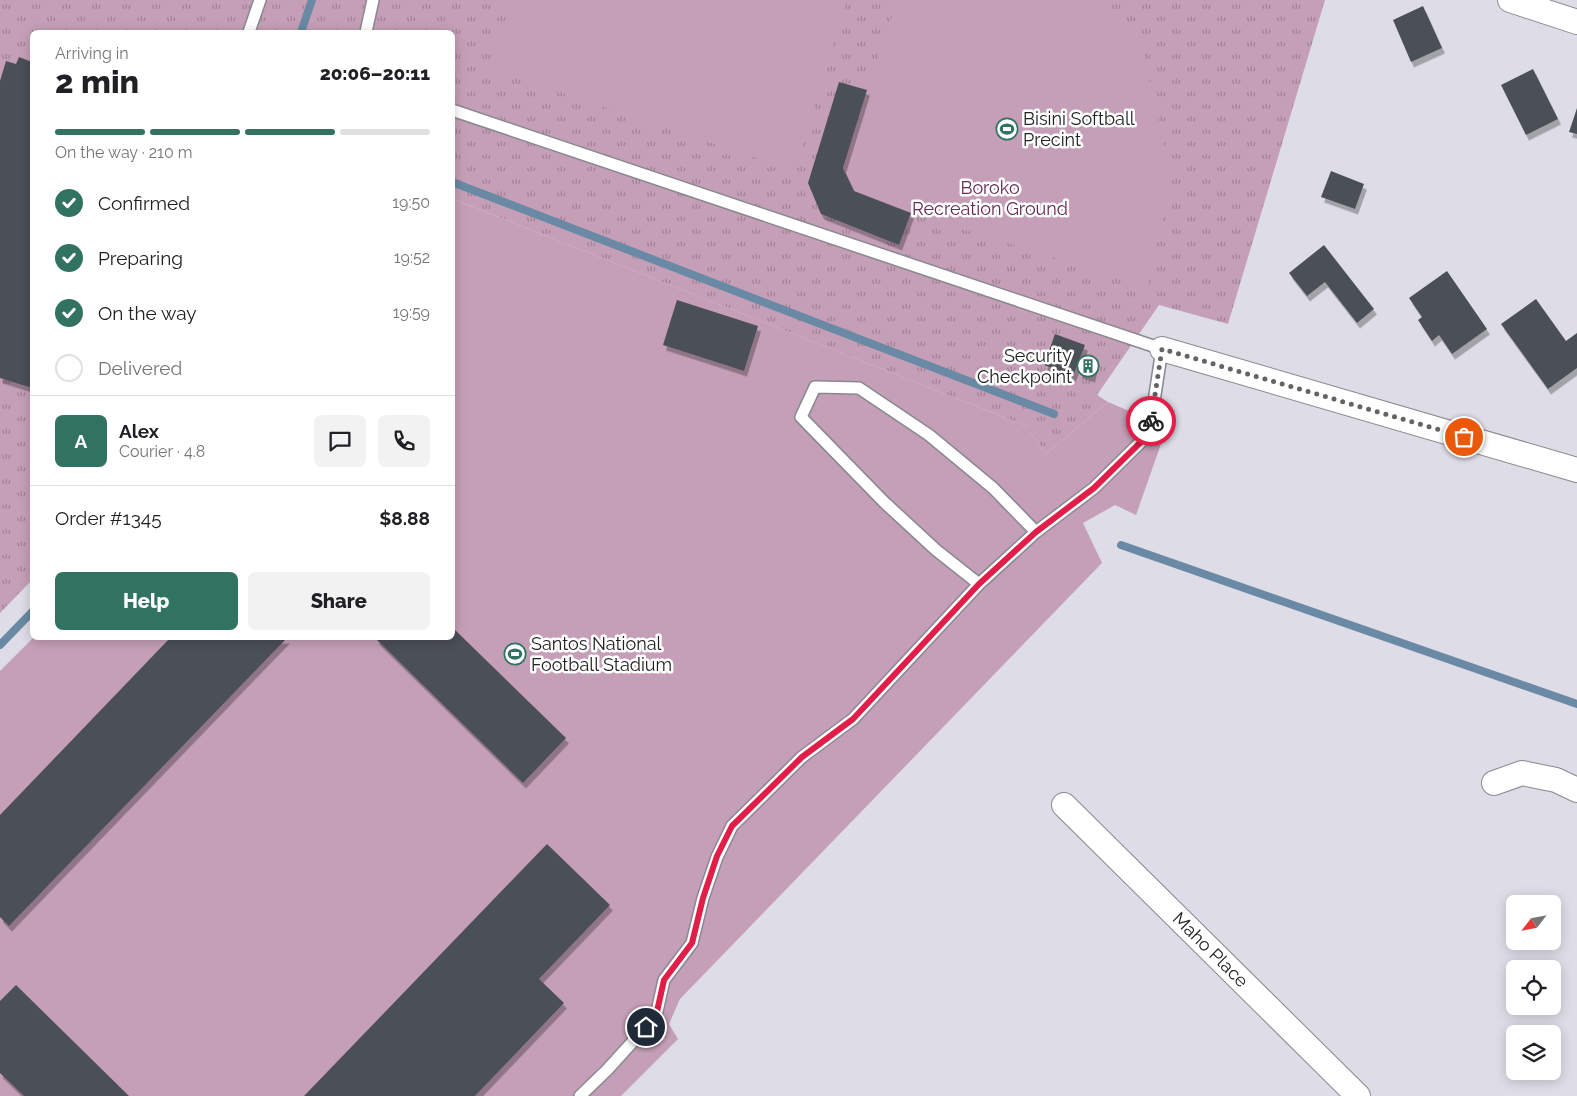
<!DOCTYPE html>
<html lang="en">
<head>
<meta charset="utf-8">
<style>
  body { margin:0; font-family:Raleway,sans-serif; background:#f2f2f2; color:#202124; height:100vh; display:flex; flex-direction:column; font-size:19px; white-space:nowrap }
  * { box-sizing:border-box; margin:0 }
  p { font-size:16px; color:#757577 }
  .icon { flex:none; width:28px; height:28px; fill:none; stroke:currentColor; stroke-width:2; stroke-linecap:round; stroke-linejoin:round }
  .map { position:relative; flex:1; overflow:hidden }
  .panel { position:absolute; left:30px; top:30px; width:425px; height:610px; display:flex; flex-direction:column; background:#fff; border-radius:8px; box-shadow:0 2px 12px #0003 }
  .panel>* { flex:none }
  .needle { width:32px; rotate:238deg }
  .controls { position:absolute; left:1506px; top:895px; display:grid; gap:10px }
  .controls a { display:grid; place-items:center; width:55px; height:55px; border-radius:8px; background:#fff; box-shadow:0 2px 12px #0003; font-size:25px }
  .pin { position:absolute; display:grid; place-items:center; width:42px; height:42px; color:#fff; margin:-21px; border:2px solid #fff; border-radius:50%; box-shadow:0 1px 5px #0007 }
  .courier { position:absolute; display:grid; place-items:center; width:50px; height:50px; margin:-25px; border:4px solid #e11d48; border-radius:50%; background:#fff; color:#222; box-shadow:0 1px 6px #0007 }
  .headline em { font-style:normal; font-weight:800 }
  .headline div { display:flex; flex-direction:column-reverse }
  .headline { display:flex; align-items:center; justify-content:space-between; height:85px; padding:0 25px }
  h1 { font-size:32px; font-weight:800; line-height:38px }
  .bar { display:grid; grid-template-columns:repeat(4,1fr); gap:8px 5px; align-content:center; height:60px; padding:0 25px }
  .bar i { height:6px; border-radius:4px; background:#e0e0e0 }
  .bar .current { background:#327260 }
  .bar p { grid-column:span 4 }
  .line { display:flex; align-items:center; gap:12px; padding:0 25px; border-top:1px solid #e0e0e0 }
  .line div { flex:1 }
  .round { display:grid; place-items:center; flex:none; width:52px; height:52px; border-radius:8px; background:#f2f2f2 }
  ol { padding:0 25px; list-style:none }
  li { display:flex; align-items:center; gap:15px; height:55px }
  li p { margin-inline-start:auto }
  li .icon { padding:5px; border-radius:50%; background:#327260; color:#fff; stroke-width:4 }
  li:last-child { color:#757577 }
  li i { width:28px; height:28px; border:2px solid #e0e0e0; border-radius:50% }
  .cta { display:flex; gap:10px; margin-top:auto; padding:10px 25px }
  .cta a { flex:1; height:58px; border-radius:8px; background:#327260; color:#fff; font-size:20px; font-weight:800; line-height:58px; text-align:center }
  .cta a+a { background:#f2f2f2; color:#202124 }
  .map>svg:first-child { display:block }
  .grass { fill:url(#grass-tufts) }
  .pitch { fill:#c59fb7 }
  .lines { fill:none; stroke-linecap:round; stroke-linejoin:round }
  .stream { stroke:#6989a4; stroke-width:8 }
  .building { fill:#4c4f57; filter:url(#shadow) }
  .lane-casing { stroke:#898891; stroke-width:14 }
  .street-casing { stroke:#898891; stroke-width:26 }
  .lane { stroke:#fff; stroke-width:11 }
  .street { stroke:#fff; stroke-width:24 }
  .done { stroke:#636368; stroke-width:5; stroke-dasharray:0 9 }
  .route { stroke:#e11d48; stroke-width:6 }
  .labels { text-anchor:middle; stroke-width:5; stroke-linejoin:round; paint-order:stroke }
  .poi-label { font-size:18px; fill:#212124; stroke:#fff; text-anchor:start }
  .park-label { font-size:18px; fill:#642954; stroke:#fff }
  .street-label { font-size:18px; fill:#212124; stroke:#fff }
</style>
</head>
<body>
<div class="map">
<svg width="1577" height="1096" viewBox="0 0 1577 1096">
  <defs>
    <pattern id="grass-tufts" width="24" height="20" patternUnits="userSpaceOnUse" patternTransform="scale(1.25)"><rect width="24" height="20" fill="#c59fb7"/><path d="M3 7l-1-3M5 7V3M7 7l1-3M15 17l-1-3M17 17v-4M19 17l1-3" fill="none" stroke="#a08195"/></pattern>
    <filter id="shadow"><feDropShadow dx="3" dy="5.5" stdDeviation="0" flood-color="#0004"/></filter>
  </defs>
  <rect width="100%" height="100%" fill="#dedde7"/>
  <path class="grass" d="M 0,0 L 1325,0 L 1228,324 L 1159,305 L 1097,395 L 1108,402 L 1046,454 L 1026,426 L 453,199 L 452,32 L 32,32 L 32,580 L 0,613 Z"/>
  <path class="pitch" d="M 515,0 L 847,0 L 800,154 L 777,165 L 489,68 L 506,17 Z
    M 897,0 L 1107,0 L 1144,56 L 1171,176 L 1148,287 L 911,213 L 854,191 L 843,168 Z
    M 453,199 L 1026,426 L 1046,454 L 1108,402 L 1167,427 L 1136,515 L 1115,505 L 1083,523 L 1102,563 L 680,999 L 669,1024 L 678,1039 L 621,1096 L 0,1096 L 0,671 L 33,638 L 452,638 Z"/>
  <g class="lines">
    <path class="stream" d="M 301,32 L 312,0
      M 452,182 L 1054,414
      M 1121,545 L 1577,704
      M 0,645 L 32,612"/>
  </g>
  <path class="building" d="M 1423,6 L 1442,48 L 1411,62 L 1393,20 Z
    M 19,57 L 32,62 L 32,388 L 0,378 L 0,81 L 6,61 L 16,64 Z
    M 1533,69 L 1558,119 L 1526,135 L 1501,85 Z
    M 839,82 L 867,90 L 843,168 L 854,191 L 911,213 L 899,245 L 821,214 L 808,183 Z
    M 1577,108 L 1577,134 L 1569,132 Z
    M 1331,171 L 1364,184 L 1355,209 L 1321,197 Z
    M 1324,245 L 1374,309 L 1357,323 L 1325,282 L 1307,296 L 1289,273 Z
    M 1447,271 L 1487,329 L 1452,354 L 1439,335 L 1432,341 L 1418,320 L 1422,317 L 1409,298 Z
    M 1536,299 L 1566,341 L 1577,333 L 1577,368 L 1548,389 L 1501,324 Z
    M 677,300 L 758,326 L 744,371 L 663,345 Z
    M 1055,334 L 1085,345 L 1073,376 L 1044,365 Z
    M 1084,356 L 1096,360 L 1092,377 L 1079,373 Z
    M 452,627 L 566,738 L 523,783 L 375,638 L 452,638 Z
    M 170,638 L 287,638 L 9,926 L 0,917 L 0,815 Z
    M 547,844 L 610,905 L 539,979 L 564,1003 L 475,1096 L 304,1096 Z
    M 16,985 L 129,1096 L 24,1096 L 0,1073 L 0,1001 Z"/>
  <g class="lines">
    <g class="lane-casing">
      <path id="lane" d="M 249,32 L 260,0
        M 366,32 L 373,0
        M 452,110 L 1162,349 L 1149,434 L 1094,488 L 1036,532 L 979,584 L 853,719 L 802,757 L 732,826 L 717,857 L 703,898 L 692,943 L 664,980 L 656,1016 L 607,1070 L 580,1096
        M 979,584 L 936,550 L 884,502 L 801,417 L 815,387 L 859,388 L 929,435 L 993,488 L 1036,532"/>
    </g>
    <g class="street-casing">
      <g id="street">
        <path d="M 1510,0 L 1577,22"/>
        <path d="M 1162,349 L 1577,470"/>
        <path d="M 1494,783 L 1522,773 L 1556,780 L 1577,790"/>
        <path id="s1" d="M 1064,805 L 1358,1096"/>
      </g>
    </g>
    <use href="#lane" class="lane"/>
    <use href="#street" class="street"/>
  </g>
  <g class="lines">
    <path class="done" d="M 1151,421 L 1162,349 L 1464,437"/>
    <path class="route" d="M 646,1027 L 656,1016 L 664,980 L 692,943 L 703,898 L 717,856 L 732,826 L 802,757 L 853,719 L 979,584 L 1036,532 L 1094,488 L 1149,434 L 1151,421"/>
  </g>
  <defs>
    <g id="stadium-ring" transform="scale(1.125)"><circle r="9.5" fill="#fff" stroke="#327260" stroke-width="1.5"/><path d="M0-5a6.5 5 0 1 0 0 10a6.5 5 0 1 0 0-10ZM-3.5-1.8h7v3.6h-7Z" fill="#327260"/></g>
    <g id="building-ring" transform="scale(1.125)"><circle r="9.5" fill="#fff" stroke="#327260" stroke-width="1.5"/><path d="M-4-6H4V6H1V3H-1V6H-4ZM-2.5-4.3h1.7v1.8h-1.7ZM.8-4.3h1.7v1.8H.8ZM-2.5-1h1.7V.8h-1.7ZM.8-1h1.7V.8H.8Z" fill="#327260"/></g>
  </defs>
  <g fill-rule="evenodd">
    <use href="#stadium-ring" x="1007" y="129"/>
    <use href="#building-ring" x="1088" y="366"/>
    <use href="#stadium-ring" x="515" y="654"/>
  </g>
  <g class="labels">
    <g class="poi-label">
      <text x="1023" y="125">Bisini Softball<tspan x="1023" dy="21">Precint</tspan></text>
      <text x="1072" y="362" text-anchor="end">Security<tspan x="1072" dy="21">Checkpoint</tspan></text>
      <text x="531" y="650">Santos National<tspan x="531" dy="21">Football Stadium</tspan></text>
    </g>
    <g class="park-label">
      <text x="990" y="194">Boroko<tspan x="990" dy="21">Recreation Ground</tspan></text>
    </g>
    <g class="street-label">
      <text dy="6" stroke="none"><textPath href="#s1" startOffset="206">Maho Place</textPath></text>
    </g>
  </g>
</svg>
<div class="controls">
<a><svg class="needle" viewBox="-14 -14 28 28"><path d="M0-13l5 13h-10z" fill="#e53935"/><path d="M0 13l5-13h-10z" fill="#757577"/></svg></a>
<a><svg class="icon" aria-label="locate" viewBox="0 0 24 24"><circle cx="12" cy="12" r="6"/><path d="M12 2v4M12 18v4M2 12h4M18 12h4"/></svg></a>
<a><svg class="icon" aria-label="layers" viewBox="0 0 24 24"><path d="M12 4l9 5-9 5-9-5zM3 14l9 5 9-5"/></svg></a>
</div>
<div class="pin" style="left:1464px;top:437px;background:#ea580c"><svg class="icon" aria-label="bag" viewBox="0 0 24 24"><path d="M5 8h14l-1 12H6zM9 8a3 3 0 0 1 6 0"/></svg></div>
<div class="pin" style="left:646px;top:1027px;background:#1f2937"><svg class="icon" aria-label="home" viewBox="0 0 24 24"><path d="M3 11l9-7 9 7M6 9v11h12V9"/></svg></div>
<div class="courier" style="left:1151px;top:421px"><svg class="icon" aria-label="bike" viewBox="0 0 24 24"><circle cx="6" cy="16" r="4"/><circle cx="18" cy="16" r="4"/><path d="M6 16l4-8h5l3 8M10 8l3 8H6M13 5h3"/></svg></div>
<section class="panel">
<div class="headline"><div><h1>2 min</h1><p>Arriving in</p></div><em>20:06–20:11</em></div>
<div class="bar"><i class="current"></i><i class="current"></i><i class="current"></i><i></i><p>On the way · 210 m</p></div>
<ol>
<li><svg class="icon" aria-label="check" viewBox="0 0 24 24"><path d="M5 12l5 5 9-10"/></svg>Confirmed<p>19:50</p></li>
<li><svg class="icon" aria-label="check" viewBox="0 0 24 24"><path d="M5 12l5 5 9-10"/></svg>Preparing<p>19:52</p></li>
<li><svg class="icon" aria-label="check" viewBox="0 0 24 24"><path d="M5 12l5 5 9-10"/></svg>On the way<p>19:59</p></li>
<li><i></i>Delivered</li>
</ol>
<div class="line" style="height:90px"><b class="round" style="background:#327260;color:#fff">A</b><div><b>Alex</b><p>Courier · 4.8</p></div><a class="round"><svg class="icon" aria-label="chat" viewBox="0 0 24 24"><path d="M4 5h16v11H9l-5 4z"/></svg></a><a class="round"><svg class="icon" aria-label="phone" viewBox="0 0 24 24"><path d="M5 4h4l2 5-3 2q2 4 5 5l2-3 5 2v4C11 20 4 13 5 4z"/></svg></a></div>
<div class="line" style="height:65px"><div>Order #1345</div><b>$8.88</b></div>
<div class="cta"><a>Help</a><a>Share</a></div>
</section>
</div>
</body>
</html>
